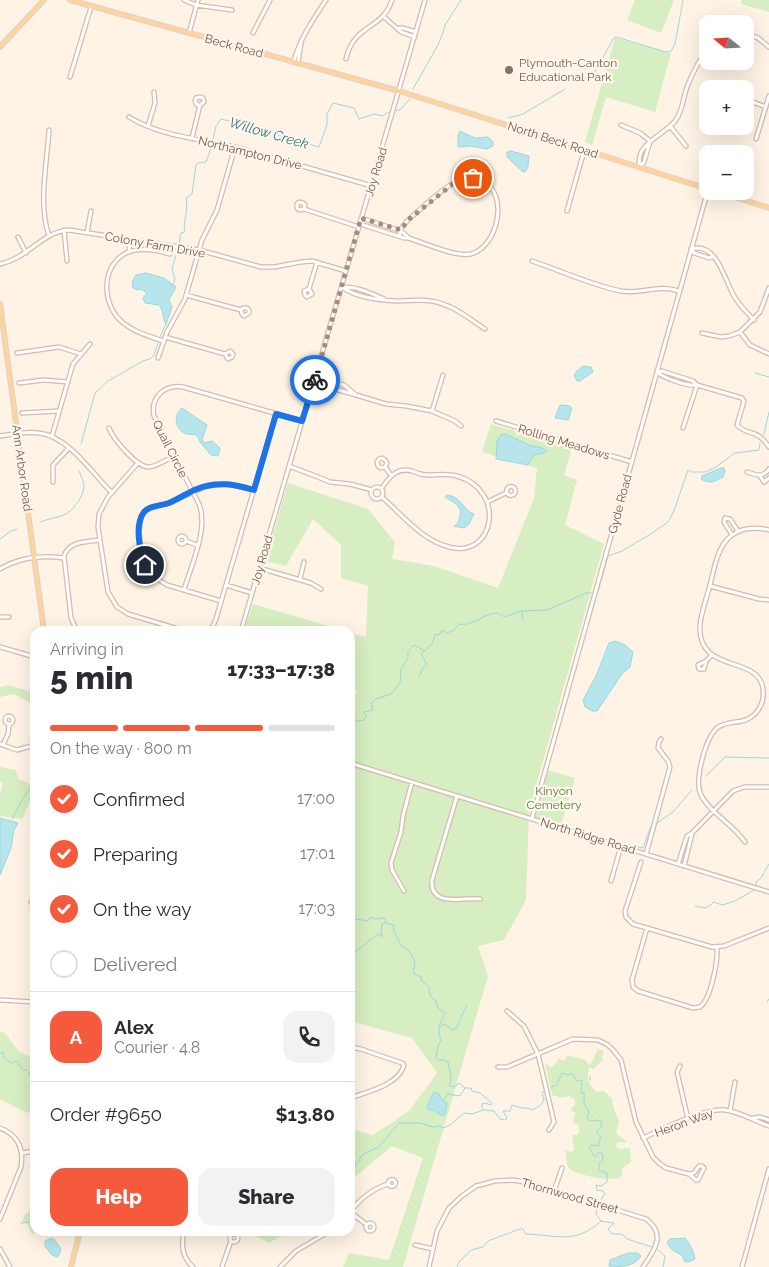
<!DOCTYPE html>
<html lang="en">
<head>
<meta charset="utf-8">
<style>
  body { margin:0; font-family:Raleway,sans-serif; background:#f2f2f3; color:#2b2b33; height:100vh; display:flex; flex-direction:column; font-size:19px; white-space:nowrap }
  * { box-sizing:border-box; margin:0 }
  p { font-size:16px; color:#7c7c81 }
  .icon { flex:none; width:28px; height:28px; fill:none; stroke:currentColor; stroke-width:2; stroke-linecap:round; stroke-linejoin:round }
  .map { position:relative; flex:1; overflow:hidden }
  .drawer { position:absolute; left:30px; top:626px; width:325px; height:610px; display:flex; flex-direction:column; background:#fff; border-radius:15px; box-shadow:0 5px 20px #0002 }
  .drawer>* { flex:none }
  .needle { width:32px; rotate:288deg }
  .controls { position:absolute; left:699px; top:15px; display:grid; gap:10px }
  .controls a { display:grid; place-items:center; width:55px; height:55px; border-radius:10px; background:#fff; box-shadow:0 5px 20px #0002; font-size:25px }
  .pin { position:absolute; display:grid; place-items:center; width:42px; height:42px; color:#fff; margin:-21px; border:2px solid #fff; border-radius:50%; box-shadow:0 1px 5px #0007 }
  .courier { position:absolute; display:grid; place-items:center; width:50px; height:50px; margin:-25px; border:4px solid #1a73e8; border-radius:50%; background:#fff; color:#222; box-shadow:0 1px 6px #0007 }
  .head em { font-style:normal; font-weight:800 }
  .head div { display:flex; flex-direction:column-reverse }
  .head { display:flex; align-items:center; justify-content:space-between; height:85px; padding:0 20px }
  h1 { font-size:32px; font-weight:800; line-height:38px }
  .bar { display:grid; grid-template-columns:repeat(4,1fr); gap:8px 5px; align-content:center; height:60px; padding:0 20px }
  .bar i { height:6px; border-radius:4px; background:#e1e1e2 }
  .bar .on { background:#f55a3d }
  .bar p { grid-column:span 4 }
  .line { display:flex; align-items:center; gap:12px; padding:0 20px; border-top:1px solid #e1e1e2 }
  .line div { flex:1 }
  .round { display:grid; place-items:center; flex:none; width:52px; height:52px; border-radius:15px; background:#f2f2f3 }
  ol { padding:0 20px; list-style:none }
  li { display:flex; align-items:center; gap:15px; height:55px }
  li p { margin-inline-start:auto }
  li .icon { padding:5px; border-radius:50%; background:#f55a3d; color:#fff; stroke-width:4 }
  li:last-child { color:#7c7c81 }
  li i { width:28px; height:28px; border:2px solid #e1e1e2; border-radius:50% }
  .button { display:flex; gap:10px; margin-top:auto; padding:10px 20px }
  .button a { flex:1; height:58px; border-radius:15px; background:#f55a3d; color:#fff; font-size:20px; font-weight:800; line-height:58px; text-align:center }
  .button a+a { background:#f2f2f3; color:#2b2b33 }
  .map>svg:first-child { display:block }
  .green { fill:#d6eec1 }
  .water { fill:#b6e6eb; stroke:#9bd8dd }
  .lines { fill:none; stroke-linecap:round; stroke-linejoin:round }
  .stream { stroke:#9bd8dd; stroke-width:1 }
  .minor-casing { stroke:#d4bbac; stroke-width:5.5 }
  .major-casing { stroke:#dcd3cf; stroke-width:6 }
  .minor { stroke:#fff; stroke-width:3 }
  .major { stroke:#ffd39b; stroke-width:4 }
  .done { stroke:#a88d7e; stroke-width:5; stroke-dasharray:0 9 }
  .route { stroke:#1a73e8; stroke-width:6 }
  .education-dot { fill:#8d6e63; stroke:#fff7ed; stroke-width:2 }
  .labels { text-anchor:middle; stroke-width:4.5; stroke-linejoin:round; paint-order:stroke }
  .street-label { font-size:12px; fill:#7a5647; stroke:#fff7ed }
  .education-label { font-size:12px; fill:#785e54; stroke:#fff7ed; text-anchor:start }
  .park-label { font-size:12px; fill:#527b3b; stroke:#fff7ed }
  .water-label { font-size:14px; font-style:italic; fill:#387a82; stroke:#fff7ed }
</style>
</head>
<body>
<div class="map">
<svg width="769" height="1267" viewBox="0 0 769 1267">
  <rect width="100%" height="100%" fill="#fef3e4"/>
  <path class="green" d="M 635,0 L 674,0 L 661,33 L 627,20 Z
    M 742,0 L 769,0 L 769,12 L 741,4 Z
    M 615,38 L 671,53 L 655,112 L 606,97 L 592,145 L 585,142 Z
    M 491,424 L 572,448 L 564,475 L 577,480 L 565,525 L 604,544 L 529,811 L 526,900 L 504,940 L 478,946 L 488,976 L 403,1267 L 343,1267 L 349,1253 L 389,1260 L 423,1158 L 392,1146 L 350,1181 L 350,1129 L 373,1135 L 409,1111 L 437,1073 L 412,1038 L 350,1021 L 350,712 L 357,690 L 350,687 L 350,633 L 366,637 L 368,586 L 341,578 L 341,545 L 313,519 L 286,566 L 265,561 L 288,483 L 368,509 L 395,542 L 392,559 L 434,566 L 498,588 L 534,498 L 537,468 L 482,452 Z
    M 253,604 L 345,631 L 244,631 Z
    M 8,685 L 32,692 L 35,687 L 35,703 L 31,703 L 14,694 L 0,697 L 0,687 Z
    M 0,767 L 16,770 L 18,779 L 35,785 L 35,790 L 22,819 L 0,816 L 0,795 L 3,783 L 0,782 Z
    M 547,770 L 575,778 L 561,825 L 533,817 Z
    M 0,1031 L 5,1033 L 18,1051 L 27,1055 L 35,1065 L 35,1113 L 32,1110 L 29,1113 C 18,1109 10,1104 0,1099 Z
    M 598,1049 L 604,1051 L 602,1057 L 603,1059 L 594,1069 L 590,1067 C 585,1076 589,1086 597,1092 L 604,1091 L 612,1099 L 613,1106 L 619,1122 L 616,1133 L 626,1141 L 625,1143 L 618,1142 L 616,1146 L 619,1149 L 630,1148 L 631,1162 C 628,1165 623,1166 622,1170 C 621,1173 623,1175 620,1178 C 609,1181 579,1176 570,1169 C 565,1165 567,1155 565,1150 L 571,1152 L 575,1149 L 572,1139 L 573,1135 L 577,1135 C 580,1131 581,1128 577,1124 L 574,1124 L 573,1120 L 576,1113 L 570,1110 L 575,1104 L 575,1100 L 569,1096 L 562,1098 L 552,1095 L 545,1065 L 548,1064 L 550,1068 L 557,1063 L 558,1058 L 564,1061 L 568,1055 L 585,1060 L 590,1066 Z
    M 35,1209 L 35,1231 L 42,1231 L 32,1234 L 27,1224 L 23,1222 C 22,1215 29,1211 35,1209 Z
    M 246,1231 L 290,1231 L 269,1243 Z"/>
  <path class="water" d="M 460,131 L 475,138 L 488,137 L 493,142 L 493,146 L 487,149 L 470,146 L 458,147 L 458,135 Z
    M 511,151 L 529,156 L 528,167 L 525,172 L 523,172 L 507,157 L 507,152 Z
    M 146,273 L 164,278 L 176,287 L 169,300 L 172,307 L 166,324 C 162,318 164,310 159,305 L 145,303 L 143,298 L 147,293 L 141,289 L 138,290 L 133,288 L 132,282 L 136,275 Z
    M 583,366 L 591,367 L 593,372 L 580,381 L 577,381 L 574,375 L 576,372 Z
    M 560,405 L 570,406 L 572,408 L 568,420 L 555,418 Z
    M 182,408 L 207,425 L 202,440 L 205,443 L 212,441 L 220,448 L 218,456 L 211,455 L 200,442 L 197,435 C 193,434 188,435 184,433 C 174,427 174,414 182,408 Z
    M 502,434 C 512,435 522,443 532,446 C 538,447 543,447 547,451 L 544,453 L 534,455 L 528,465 L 496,459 L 497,441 Z
    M 721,468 L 724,468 L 725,471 L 723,477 C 715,482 709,484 701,479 L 702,476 Z
    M 447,495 C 462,497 463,510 474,514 L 469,524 L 464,528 L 454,526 L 457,524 C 464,509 460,506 447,498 L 445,497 Z
    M 615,641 L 625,645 L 633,652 L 630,667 L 622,674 L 597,711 L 592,711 L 585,707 L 583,700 L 596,676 L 609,643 Z
    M 0,818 L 18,823 L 14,830 L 11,848 L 0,875 Z
    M 434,1092 L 439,1094 L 441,1099 L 447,1103 L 445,1114 L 442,1116 L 434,1110 L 429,1110 L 427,1107 Z
    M 51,1238 L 54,1239 L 61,1249 L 59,1255 L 57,1257 L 52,1255 L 45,1246 L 45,1241 Z
    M 685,1238 C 691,1245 693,1250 695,1259 L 691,1261 L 685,1262 L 682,1255 C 675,1252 670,1250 667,1242 L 670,1239 Z
    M 628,1253 L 638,1253 L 641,1256 C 634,1267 621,1267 609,1266 L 610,1260 Z"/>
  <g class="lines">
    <path class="stream" d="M 581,80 L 596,71 L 613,39 L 616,37 L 666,52 L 671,51 L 675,44 L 683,0
      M 413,89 L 438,45 L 443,33 L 445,25 L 461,0
      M 396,110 L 400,110 L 410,99
      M 508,118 L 523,114 L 565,89
      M 213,139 L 216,126 L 221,119 L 242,124 L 259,130 L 319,147 L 327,125 L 327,114 L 333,103 L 354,108 L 359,119 L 374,114 L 382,116 L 389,112
      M 179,243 L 181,233 L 185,232 C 182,226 189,210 186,198 L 192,194 L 196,165 L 198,163 L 206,162 L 212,145
      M 173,286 L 175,279 L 172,269 L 177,251
      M 160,337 L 166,324
      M 755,373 L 769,377
      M 764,434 L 769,412
      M 81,444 L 95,393 L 108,381 L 143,361 L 150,359 L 154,355 L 158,343
      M 40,522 C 48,519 56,518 64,515 C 73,511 84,496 84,486 C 84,481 81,476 79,471
      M 0,539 L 11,531 L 17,529
      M 601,581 L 608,556 L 622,551 L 649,535 L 668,522 L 674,511 L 688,470 L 691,472 L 705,472 L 716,467 L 735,453 L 759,450 L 760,443
      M 598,591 L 600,585
      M 522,611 L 523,621
      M 419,677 L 423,668 L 427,665 L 421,654 L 433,643 L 435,634 L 438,635 L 441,633 L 441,631 L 445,631 L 446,633 L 453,631 L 459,624 C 472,627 484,613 497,613 C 500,613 502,616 505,617 L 521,611 L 547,610 L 586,593 L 592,593
      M 350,721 L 353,719 L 357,721 L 364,720 L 366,716 L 364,712 L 373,710 L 371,703 L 376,699 L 391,694 L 400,683 L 401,669 L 408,658 L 408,651 L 414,645 L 425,651
      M 706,776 L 725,757 L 769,758
      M 12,819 C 17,810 28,787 35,784
      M 657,823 L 673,812 L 692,790
      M 616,842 L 643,848 L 651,826
      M 756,886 L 756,882 L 761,878 L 769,864
      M 695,906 L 706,908 L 714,902 L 722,905 L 735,901 L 754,890
      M 350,923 L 356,919 L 368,921 L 370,917 L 375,919 L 384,918 L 386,923
      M 386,923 L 394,925 L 394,932 L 401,945 L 410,952 L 415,962 L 413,973 L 421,977 L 422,981 L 430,988 L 429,992 L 432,998 L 436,1001 L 437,1007 L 445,1013 C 441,1022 436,1030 441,1040 L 438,1046 L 436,1058 L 438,1060 L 445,1060 L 448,1062 L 451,1076 L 450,1086 L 454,1087 L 459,1083 L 465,1088 L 471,1088 L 472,1091 L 480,1093 L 492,1103 L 491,1105 L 485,1103 L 482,1104 L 482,1108 L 484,1110
      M 350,956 L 378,934 L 382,937 L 381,931 L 382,924 L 385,923
      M 767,1002 L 769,999
      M 441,1027 L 444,1024 L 452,1030 L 457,1028 L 459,1021 L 467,1006
      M 0,1053 L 3,1052 L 4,1058 L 12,1063 L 17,1061 L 23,1070 L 27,1070 L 29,1072 L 29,1076 L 34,1076 L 35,1078
      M 590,1076 L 590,1080
      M 551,1087 L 557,1085 L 562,1073 L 569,1075 L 572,1073 L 576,1081 L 582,1080 L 581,1093 L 584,1093 L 584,1103 L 589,1112 L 587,1118 L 590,1121 L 596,1120 L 602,1122 L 600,1129 L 596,1132 L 601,1138 L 599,1141 L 599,1146 L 591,1145 L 589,1148 L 595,1157 L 599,1152 L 603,1154 L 602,1162 L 599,1163 L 599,1170 L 607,1173 L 607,1182 L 601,1186 L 596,1185 L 597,1190 L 603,1191 L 605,1194 L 600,1201
      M 444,1100 L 447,1094 L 460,1096 L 465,1088
      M 484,1110 L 494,1111 L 500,1119 L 506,1120 L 507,1118 L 503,1111 L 510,1111 L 512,1105 L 522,1108 L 527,1108 L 533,1110 L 542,1104 L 544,1099 L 542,1092 L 545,1091
      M 350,1174 L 363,1154 L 379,1147 L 399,1123 L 420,1123 L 433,1127 L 440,1126 L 443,1128 L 450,1125 L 464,1113 L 472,1114 L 483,1110
      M 598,1207 L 596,1214 L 601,1221 L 614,1223 L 608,1229 L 612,1234 L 622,1234 L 627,1239 L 652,1247
      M 21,1223 L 30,1222 L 35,1225
      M 658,1250 L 665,1256 L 663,1267
      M 457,1267 L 459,1262 L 471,1250 L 483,1247 L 488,1241 L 520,1229 L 523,1229 L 526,1234 C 557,1235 575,1245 601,1221"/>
    <g class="minor-casing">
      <path id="minor" d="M 184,0 L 196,5 L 232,10
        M 383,16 L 401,32 L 415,37
        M 705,19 L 708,24
        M 399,28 L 403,28 L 416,32
        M 189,33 L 198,0
        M 253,33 L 270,0
        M 745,33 L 758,38 L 769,47
        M 346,59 C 354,23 382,31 392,0
        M 294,61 C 300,38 313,20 326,0
        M 298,63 L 301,43
        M 70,77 L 91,7
        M 745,99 L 766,107
        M 129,117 C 159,136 201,139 235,147 L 372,186
        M 621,125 L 640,133 L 650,141
        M 148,126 L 155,103 L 154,92
        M 670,126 L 686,146
        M 192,138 L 200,105 L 204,102 L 203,98 L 200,97 L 196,98 L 195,101 L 197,105 L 200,105
        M 756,139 L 769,96
        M 640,167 C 634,143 664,136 676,120 C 683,110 683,98 687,87 C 692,74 700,59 708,48
        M 640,167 L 644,162 L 650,142
        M 304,209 L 305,205 L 303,203 L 299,202 L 297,204 L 297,208 L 299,210 L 304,209 L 359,227
        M 567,211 L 584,151
        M 361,218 L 401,231 L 408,237
        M 360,224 L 404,238 L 408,238 C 425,243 454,257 471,254 C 497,248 511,193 481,180 C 474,177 466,177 459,180 C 443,187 422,208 408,220 L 402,227 L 399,236
        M 64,230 L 67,261
        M 87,233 L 91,211
        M 49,236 C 38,204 47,163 49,130
        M 18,237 L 26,253
        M 691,249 C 717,241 725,281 734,296 C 739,305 747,313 754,320
        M 691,249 L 694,253 L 709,258 L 712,257
        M 129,252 L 130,241
        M 532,261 C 562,271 591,285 621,291 C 641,295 656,284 679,291
        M 0,264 C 29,258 41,232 69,230 L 199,250 L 261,267 L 274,267 L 301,262 L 312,261 L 346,271
        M 342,287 C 357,298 379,300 397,301 C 408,301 420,299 431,301 C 452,304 468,318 485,329
        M 342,287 C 356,286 371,293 384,299
        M 309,289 L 312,294 L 307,297 L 305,295 L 304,291 L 309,289 L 317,262
        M 186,295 L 241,310 L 243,308 L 247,308 L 249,310 L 249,313 L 244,316 L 242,314 L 241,310
        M 740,332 L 750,345 L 769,354
        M 702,333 L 721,337 L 729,336 L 740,332 L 760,312 L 769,288
        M 165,337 L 225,354 L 228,359 L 232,357 L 233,354 L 230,351 L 225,354
        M 163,341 C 149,336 133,332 121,321 C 101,303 101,264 128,252 C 142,247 157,250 170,254
        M 17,353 L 59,347 L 81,354
        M 158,358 L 167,332 L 185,299 L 202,240 L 217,210 L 235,147
        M 657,372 L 662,371 L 693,381 L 697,385 L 742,398 L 744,401 L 737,425 C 747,436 757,428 769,447
        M 657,372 C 663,378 689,387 697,385
        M 19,383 L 44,380 L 68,382
        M 314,383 L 356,395 L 344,385 L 316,376
        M 356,395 L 386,404 L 406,406 L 432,411 L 455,421 L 461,426
        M 432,411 L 443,375
        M 22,413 L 59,411
        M 496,421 L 632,462
        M 109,428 C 113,439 136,466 148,467 C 156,467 166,460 174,456
        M 683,428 L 697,385
        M 0,436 C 13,434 26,431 39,433 C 68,436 92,473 112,493
        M 52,436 L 73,364 L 90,344
        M 138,463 L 108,497 L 99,514 L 98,527 L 108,592 L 117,607 L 128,614 L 185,631
        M 289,466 L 318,477 L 330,482 L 350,484 L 372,490
        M 385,467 L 381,468 L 378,466 L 377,462 L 379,459 L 382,458 L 385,460 L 387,463 L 385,467 L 391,475
        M 747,472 C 756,475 763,478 769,469
        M 760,476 L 764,482 L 769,478
        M 53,482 L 53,465 L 69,448
        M506.5 491a4.5 4.5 0 1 1 9 0a4.5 4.5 0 1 1-9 0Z
        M371 493a6 6 0 1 1 12 0a6 6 0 1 1-12 0Z
        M 382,488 C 389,477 397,467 412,471 C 417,473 422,475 427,475 C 437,475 447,473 457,476 C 507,490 495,559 449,547 C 422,540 402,515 382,497
        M 487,502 L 506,493
        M 732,535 L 724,522 L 725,518 L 730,519 L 738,531
        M178 540a4 4 0 1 1 8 0a4 4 0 1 1-8 0Z
        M 186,541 L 197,545
        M 259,568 L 311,583 L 321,589
        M 0,569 C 19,557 42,555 64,558
        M 300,579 L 304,562
        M 226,585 L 252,593
        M 710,586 L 759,599 L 769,600
        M 184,590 C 191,565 209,529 199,504 L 154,416 C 150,398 164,384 183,387 L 302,421
        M 221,601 L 167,585 L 151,575 L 142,558 L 139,531 L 141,518 L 143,513 L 149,508 L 169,503 L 207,486 L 228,484 L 254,490
        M 0,617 L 9,617
        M 77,631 L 71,618 L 64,556 C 69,541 86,542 100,540
        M 208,631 L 213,626 L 216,619 L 276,414
        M 241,631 L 425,0
        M 0,647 L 35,657
        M 706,661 L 704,669 L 699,669 L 698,665 L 706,661 L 712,655
        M5 720a4 4 0 1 1 8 0a4 4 0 1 1-8 0Z
        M 0,744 L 17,750 L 35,745
        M 3,745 L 8,734 L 9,725
        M 350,763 L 769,892
        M 457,796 L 432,880 C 429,908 464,897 480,899
        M 532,818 L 708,190
        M 745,842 C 734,825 710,813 701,795 C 694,781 705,739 717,728 C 724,722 733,723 742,721 C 756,718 765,704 763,689 C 759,654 697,675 700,625 C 701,614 705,603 708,592 C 713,577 715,555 725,542 C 736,528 752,526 769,530
        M 646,854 L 670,767 L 668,761 L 658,748 L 659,742 L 661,739
        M 641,862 L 625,911 L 626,917 L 633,924 L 712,947 L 724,946 L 769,928
        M 678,864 L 687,836 L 692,833 L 733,791 L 744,787 L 769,787
        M 684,866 L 692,834
        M 611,881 L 621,846
        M 404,891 L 392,870 L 391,863 L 401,832 L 403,816 L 412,782
        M 34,906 L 31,902 L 35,898
        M 35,906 L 35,933
        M 647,928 L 632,980 L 633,987 L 638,991 L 693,1008 L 700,1007 C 711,999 718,961 717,947
        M 0,1000 L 35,1002
        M 507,1011 L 524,1026 L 538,1054 L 554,1122 L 549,1130
        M 350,1047 L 361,1049 L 402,1063 L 404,1065 C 399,1085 367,1092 350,1098
        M 680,1066 L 677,1072 L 688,1119
        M 498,1067 L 507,1067 L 573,1039 L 598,1040 L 608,1045 L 614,1051 L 621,1060 L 636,1122 L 653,1157 L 659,1163 L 666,1168 L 689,1174 L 696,1180 L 698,1180 L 704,1168 L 702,1166 L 699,1166 L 694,1173 L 689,1174
        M 730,1111 L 735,1082
        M 753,1118 L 760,1117 L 769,1120
        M 0,1128 C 18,1135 24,1149 21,1167 L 0,1219
        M 643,1138 C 663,1129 704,1108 725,1110 C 741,1112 754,1121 769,1126
        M 22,1153 L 35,1151
        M388.5 1183a3.5 3.5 0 1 1 7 0a3.5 3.5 0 1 1-7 0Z
        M 554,1191 L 562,1168
        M 350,1212 C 360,1199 372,1189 388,1184
        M 350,1212 L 367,1225
        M366 1227a4 4 0 1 1 8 0a4 4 0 1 1-8 0Z
        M 184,1231 C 181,1246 182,1257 193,1267
        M230 1238a4 4 0 1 1 8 0a4 4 0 1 1-8 0Z
        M 415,1245 L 433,1249
        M 0,1249 L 10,1267
        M 222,1267 L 231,1241
        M 280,1267 L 296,1251 L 330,1231
        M 429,1267 L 437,1231 L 449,1208 L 462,1196 L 476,1186 L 495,1181 L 513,1180 L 534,1184 L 646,1219 C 667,1234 654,1251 643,1267
        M 742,1267 L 769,1169"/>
    </g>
    <g class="major-casing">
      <path id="major" d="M 70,0 L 399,91 L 708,189
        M 0,47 L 44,0
        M 716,191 L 769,208
        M 0,304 L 44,631
        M 71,1267 L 80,1231"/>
    </g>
    <use href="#minor" class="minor"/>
    <use href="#major" class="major"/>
  </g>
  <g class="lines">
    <path class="done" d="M 315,380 L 361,218 L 401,230 L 408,220 L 454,183 L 461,179 L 473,178"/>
    <path class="route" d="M 145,565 C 140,552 134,525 144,512 C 150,505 161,506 169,503 C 178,499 187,493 197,489 C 216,481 234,484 254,490 L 276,414 L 302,421 L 315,380"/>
  </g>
  <circle class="education-dot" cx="509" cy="70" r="5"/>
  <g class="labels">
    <g class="street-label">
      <text transform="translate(234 46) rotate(15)" y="4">Beck Road</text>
      <text transform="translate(553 140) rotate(18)" y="4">North Beck Road</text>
      <text transform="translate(250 153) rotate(14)" y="4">Northampton Drive</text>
      <text transform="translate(376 172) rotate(-73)" y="4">Joy Road</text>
      <text transform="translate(155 245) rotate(10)" y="4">Colony Farm Drive</text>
      <text transform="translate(564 442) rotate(17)" y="4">Rolling Meadows</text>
      <text transform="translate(170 449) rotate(63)" y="4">Quail Circle</text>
      <text transform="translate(22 468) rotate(82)" y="4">Ann Arbor Road</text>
      <text transform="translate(620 504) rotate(-75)" y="4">Gyde Road</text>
      <text transform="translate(262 560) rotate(-74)" y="4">Joy Road</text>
      <text transform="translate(588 836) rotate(17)" y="4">North Ridge Road</text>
      <text transform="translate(684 1123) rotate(-20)" y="4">Heron Way</text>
      <text transform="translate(570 1196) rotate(16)" y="4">Thornwood Street</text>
    </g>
    <g class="education-label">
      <text x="519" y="67">Plymouth-Canton<tspan x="519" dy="14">Educational Park</tspan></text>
    </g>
    <g class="park-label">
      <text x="554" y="795">Kinyon<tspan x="554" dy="14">Cemetery</tspan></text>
    </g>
    <g class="water-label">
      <text transform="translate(269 133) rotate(16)" y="5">Willow Creek</text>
    </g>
  </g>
</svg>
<div class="controls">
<a><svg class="needle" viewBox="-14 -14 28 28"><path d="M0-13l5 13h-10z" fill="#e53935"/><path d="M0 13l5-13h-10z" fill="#7c7c81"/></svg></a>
<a>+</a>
<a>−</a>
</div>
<div class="pin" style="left:473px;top:178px;background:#ea580c"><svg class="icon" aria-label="bag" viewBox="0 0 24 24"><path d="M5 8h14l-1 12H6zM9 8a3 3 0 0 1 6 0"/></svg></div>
<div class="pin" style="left:145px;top:565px;background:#1f2937"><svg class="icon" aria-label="home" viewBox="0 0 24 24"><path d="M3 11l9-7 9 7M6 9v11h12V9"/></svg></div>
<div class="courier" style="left:315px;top:380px"><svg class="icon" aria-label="bike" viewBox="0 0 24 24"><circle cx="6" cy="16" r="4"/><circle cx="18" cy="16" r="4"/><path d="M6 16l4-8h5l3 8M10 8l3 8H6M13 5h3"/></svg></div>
<section class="drawer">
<div class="head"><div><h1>5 min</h1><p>Arriving in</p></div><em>17:33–17:38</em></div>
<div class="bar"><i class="on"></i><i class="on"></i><i class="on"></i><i></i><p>On the way · 800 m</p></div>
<ol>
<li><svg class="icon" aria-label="check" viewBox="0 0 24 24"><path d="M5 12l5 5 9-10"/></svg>Confirmed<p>17:00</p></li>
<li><svg class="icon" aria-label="check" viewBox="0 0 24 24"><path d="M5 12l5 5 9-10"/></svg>Preparing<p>17:01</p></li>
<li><svg class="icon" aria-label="check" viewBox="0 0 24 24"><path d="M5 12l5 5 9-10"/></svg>On the way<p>17:03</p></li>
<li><i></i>Delivered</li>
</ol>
<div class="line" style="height:90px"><b class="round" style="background:#f55a3d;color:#fff">A</b><div><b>Alex</b><p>Courier · 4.8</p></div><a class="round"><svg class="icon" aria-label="phone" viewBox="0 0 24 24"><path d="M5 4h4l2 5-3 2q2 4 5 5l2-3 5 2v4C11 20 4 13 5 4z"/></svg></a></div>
<div class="line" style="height:65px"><div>Order #9650</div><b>$13.80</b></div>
<div class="button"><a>Help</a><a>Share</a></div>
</section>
</div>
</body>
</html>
